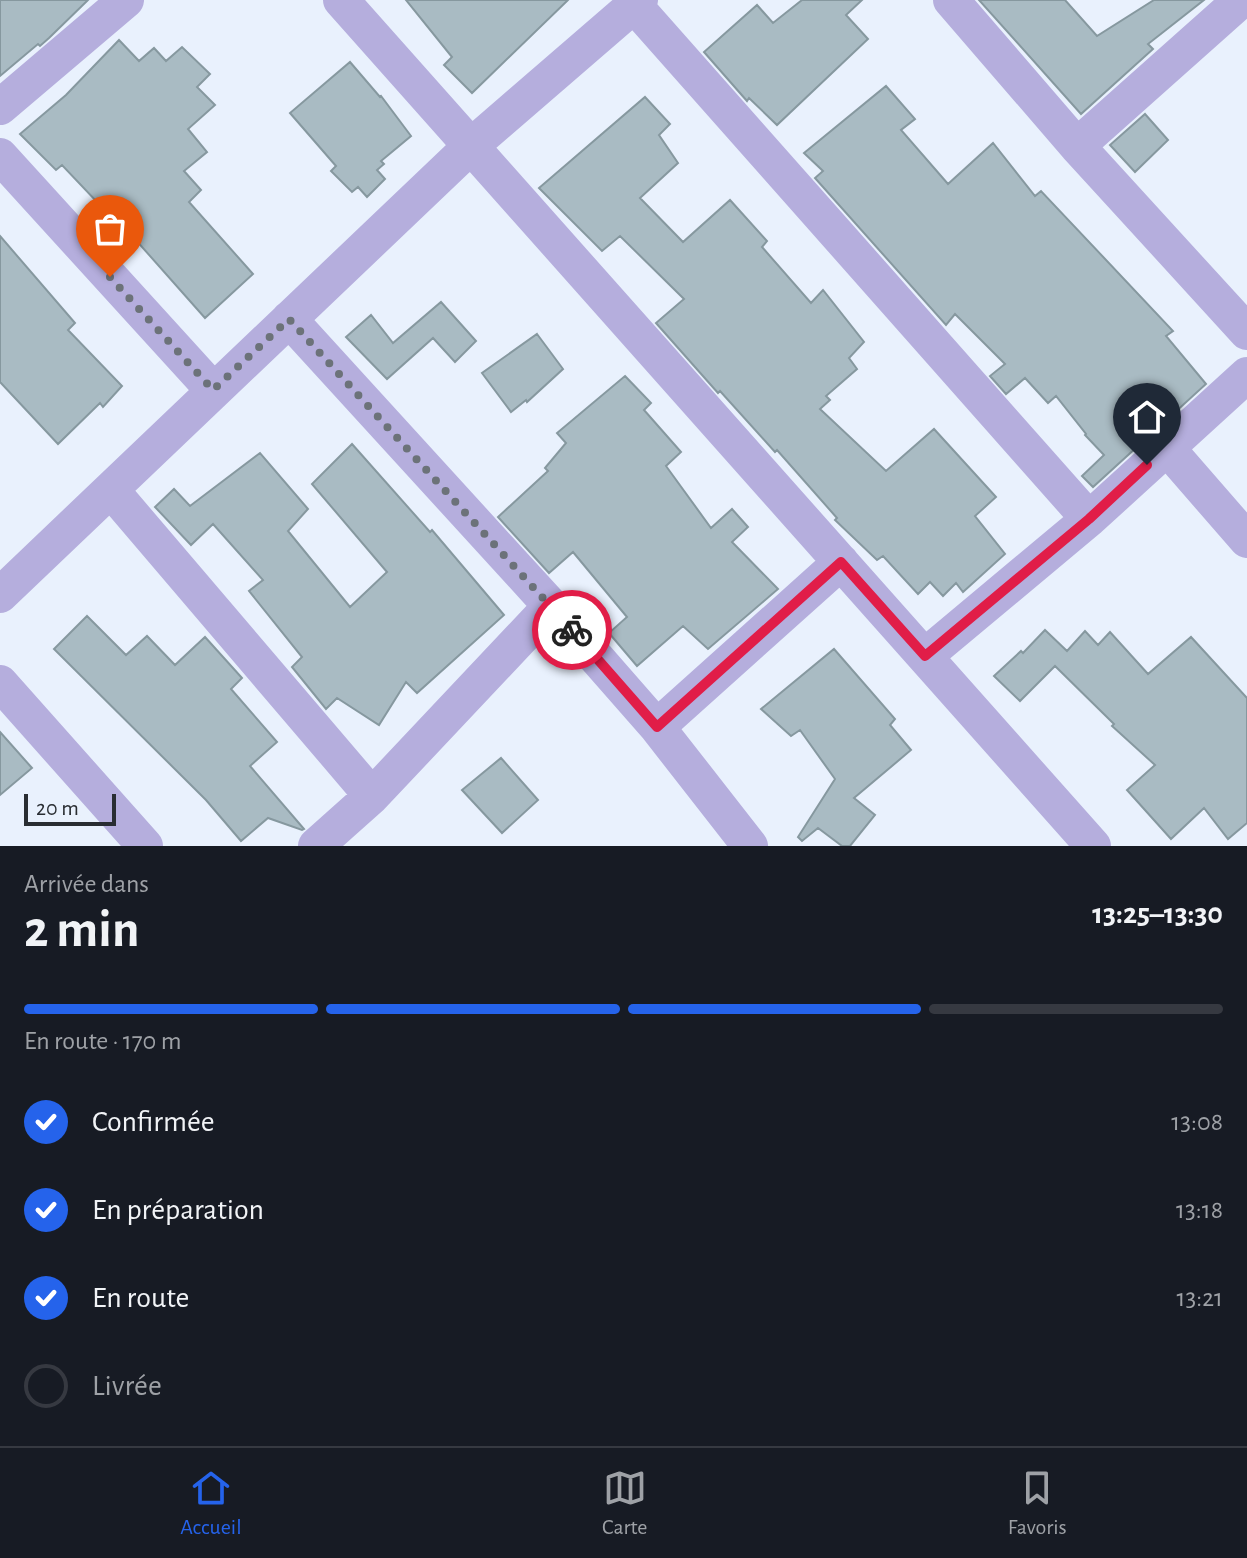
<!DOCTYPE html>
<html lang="fr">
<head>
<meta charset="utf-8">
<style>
  body { margin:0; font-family:"Alegreya Sans",sans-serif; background:#242831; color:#f1f3f6; height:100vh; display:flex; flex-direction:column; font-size:30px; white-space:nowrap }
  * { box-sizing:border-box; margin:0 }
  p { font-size:26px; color:#9ea1a6 }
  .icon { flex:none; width:44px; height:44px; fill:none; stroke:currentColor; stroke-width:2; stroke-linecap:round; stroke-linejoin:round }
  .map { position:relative; height:846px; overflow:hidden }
  .drawer { display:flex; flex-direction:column; background:#171b24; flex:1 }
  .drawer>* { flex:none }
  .scale { position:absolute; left:24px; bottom:20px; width:92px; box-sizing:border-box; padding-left:8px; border:4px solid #292d32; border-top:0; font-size:22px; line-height:28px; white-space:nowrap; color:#292d32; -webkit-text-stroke:6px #e9f1fd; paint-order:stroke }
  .pin { position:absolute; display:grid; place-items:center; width:68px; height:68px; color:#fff; margin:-82px -34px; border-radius:50% 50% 50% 0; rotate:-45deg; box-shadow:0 0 8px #0007 }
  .pin .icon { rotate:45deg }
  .courier { position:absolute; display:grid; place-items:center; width:80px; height:80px; margin:-40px; border:6px solid #e11d48; border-radius:50%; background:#fff; color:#222; box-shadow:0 2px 10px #0007 }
  .overview em { font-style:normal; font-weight:700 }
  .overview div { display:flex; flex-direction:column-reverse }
  .overview { display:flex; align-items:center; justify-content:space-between; height:136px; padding:0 24px }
  h1 { font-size:52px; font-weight:700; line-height:60px }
  .bar { display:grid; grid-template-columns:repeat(4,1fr); gap:12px 8px; align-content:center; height:96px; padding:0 24px }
  .bar i { height:10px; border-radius:6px; background:#363941 }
  .bar .on { background:#2563eb }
  .bar p { grid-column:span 4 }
  ol { padding:0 24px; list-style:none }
  li { display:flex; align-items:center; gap:24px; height:88px }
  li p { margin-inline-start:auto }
  li .icon { padding:8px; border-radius:50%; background:#2563eb; color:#fff; stroke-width:4 }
  li:last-child { color:#9ea1a6 }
  li i { width:44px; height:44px; border:4px solid #363941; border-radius:50% }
  .tab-bar { display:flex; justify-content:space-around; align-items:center; height:112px; border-top:2px solid #363941; background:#171b24; font-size:22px; color:#9ea1a6 }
  .tab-bar a { display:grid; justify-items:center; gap:4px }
  .tab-bar .on { color:#2563eb }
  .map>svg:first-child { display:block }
  .building { fill:#a9bbc3; stroke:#86989f; stroke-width:2 }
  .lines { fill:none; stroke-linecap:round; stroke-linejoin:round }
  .minor { stroke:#b5aedd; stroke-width:36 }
  .done { stroke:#6c7279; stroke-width:8; stroke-dasharray:0 14.4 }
  .route { stroke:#e11d48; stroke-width:10 }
</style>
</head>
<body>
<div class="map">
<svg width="1247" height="846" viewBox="0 0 1247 846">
  <rect width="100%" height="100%" fill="#e9f1fd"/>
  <path class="building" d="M 0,0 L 88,0 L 49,38 L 40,46 L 38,44 L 0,76 Z
    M 406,0 L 568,0 L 472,93 L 444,65 L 452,57 Z
    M 802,0 L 862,0 L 846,15 L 868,39 L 777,125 L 749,98 L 747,101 L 704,52 L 757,5 L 773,23 Z
    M 979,0 L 1065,0 L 1097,36 L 1154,0 L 1204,0 L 1148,44 L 1153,49 L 1081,114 Z
    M 119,40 L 139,61 L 154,48 L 166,61 L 182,47 L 210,74 L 197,87 L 215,105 L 188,129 L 207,152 L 184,171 L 201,190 L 189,202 L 253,274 L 205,318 L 119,221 L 117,223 L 62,165 L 56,170 L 20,134 L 66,95 Z
    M 350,62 L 380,97 L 381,96 L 411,136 L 381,161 L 384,164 L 377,170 L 385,179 L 367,197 L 358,187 L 352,192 L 331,171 L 336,166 L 290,113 Z
    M 886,86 L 915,119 L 901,130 L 948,184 L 993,143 L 1035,196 L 1041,191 L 1173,331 L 1166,336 L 1206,384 L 1093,487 L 1082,476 L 1104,455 L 1085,435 L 1086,434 L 1056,396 L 1048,403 L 1025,378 L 1006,394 L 990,376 L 1005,364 L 955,314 L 946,325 L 815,178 L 823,171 L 804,153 Z
    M 645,97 L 670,124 L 659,135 L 678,163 L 640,198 L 683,242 L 730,200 L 767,241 L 762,247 L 811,303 L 823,290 L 864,342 L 849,358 L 857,369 L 826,396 L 830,400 L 820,409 L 886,471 L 934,429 L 996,497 L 975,516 L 1005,554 L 963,592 L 956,583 L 943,596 L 930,582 L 918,594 L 883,556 L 877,560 L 835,520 L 837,518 L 777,450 L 775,452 L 720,391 L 718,393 L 656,323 L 684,299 L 620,236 L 602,251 L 539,188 Z
    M 1145,114 L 1168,140 L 1135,172 L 1110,145 Z
    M 0,236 L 75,323 L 68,330 L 122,386 L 103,407 L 100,403 L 58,444 L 0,382 Z
    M 441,302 L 476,341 L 455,362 L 433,338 L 387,379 L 346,337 L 371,315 L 393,343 Z
    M 537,334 L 563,369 L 527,402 L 526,400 L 511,412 L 482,373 Z
    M 625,376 L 651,403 L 644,410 L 681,452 L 666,466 L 711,528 L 732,509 L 748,527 L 732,542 L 778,589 L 708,649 L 683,626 L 637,666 L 609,633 L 627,617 L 573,552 L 549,573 L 498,517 L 548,471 L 545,468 L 566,443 L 557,433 Z
    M 352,444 L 430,532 L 432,530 L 504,615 L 417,693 L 406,682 L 379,725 L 337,698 L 326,709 L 292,667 L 302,657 L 249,591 L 263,580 L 213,524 L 191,545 L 155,507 L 174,489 L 190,506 L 260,453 L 308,509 L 288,531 L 350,607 L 387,572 L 312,484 Z
    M 87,616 L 126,655 L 147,636 L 175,665 L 205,637 L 242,678 L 231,689 L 277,742 L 250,766 L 304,829 L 302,830 L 268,818 L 241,841 L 206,800 L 54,649 Z
    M 1045,630 L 1067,651 L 1085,631 L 1098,645 L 1110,632 L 1148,674 L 1191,637 L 1247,698 L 1247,823 L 1228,839 L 1204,808 L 1171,839 L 1127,790 L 1155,765 L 1112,726 L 1114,724 L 1055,666 L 1020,701 L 994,676 L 1021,651 L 1023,653 Z
    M 834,649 L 895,719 L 890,725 L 911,750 L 854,798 L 875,815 L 850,846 L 842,846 L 818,828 L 802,841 L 798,837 L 835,779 L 800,730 L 791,736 L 761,709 Z
    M 0,732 L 32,768 L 0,795 Z
    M 501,758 L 538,800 L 502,833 L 462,790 Z"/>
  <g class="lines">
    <path class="minor" d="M 341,0 L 1093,846
      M 951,0 L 1077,146 L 1247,332
      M 634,5 L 1089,519
      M 0,107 L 126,0
      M 1077,146 L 1241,0
      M 0,156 L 213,390
      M 289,319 L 551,606 L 657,727 L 750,846
      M 1167,448 L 1247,540
      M 111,490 L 372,796
      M 0,595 L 471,146 L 640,0
      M 925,656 L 1089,519 L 1247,375
      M 0,683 L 145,846
      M 657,727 L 841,562
      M 316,846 L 372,796 L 551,606"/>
  </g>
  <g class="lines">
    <path class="done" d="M 110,277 L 213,390 L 289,319 L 572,630"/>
    <path class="route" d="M 572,630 L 657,727 L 841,562 L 925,656 L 1089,519 L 1147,465"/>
  </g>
</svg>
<div class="scale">20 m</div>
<div class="pin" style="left:110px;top:277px;background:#ea580c"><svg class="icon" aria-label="bag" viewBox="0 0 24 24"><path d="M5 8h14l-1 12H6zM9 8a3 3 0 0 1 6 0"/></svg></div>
<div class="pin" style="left:1147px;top:465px;background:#1f2937"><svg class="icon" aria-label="home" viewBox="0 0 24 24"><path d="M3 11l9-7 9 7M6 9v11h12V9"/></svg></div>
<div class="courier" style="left:572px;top:630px"><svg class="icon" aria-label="bike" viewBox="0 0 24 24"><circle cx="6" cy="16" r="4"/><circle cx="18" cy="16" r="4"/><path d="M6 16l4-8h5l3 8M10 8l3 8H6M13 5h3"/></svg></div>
</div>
<section class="drawer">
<div class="overview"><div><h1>2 min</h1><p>Arrivée dans</p></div><em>13:25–13:30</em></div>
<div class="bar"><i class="on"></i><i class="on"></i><i class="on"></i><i></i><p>En route · 170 m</p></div>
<ol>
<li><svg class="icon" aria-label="check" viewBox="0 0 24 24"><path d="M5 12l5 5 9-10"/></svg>Confirmée<p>13:08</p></li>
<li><svg class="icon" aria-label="check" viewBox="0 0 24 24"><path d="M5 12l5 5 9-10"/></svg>En préparation<p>13:18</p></li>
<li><svg class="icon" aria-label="check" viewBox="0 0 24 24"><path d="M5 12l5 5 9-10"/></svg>En route<p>13:21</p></li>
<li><i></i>Livrée</li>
</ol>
</section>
<nav class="tab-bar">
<a class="on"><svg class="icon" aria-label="home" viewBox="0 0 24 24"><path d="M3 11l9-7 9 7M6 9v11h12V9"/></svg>Accueil</a>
<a><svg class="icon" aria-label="map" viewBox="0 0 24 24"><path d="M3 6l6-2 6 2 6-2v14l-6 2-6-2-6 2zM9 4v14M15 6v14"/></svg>Carte</a>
<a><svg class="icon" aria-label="saved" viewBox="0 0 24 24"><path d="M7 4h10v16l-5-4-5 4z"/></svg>Favoris</a>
</nav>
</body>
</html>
